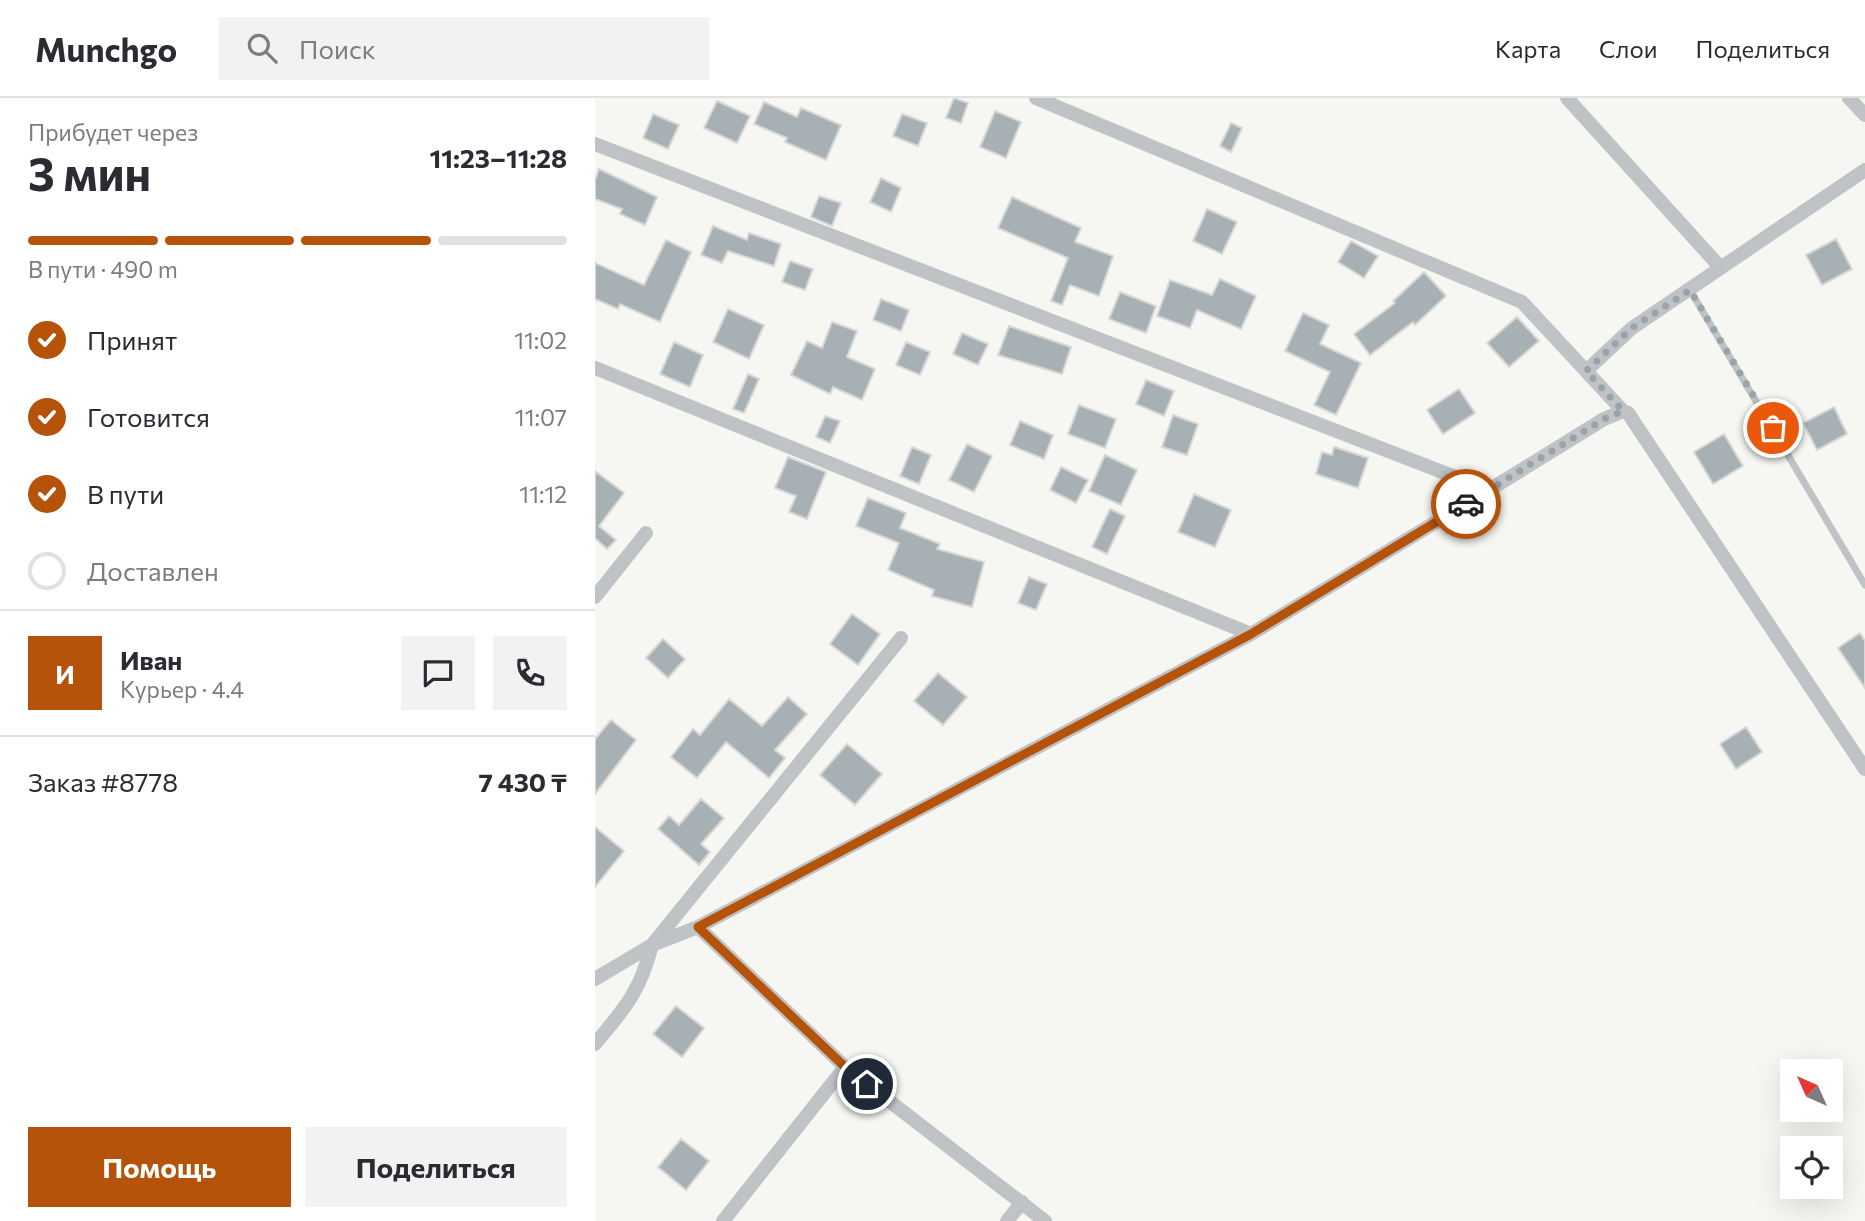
<!DOCTYPE html>
<html lang="ru">
<head>
<meta charset="utf-8">
<style>
  body { margin:0; font-family:Commissioner,sans-serif; background:#f2f2f3; color:#2b2b33; height:100vh; display:flex; flex-direction:column; font-size:26px; white-space:nowrap }
  * { box-sizing:border-box; margin:0 }
  p { font-size:23px; color:#7c7c81 }
  .icon { flex:none; width:38px; height:38px; fill:none; stroke:currentColor; stroke-width:2; stroke-linecap:round; stroke-linejoin:round }
  .map { position:relative; flex:1; overflow:hidden }
  .details { display:flex; flex-direction:column; background:#fff; width:595px }
  .details>* { flex:none }
  .needle { width:46px; rotate:315deg }
  .buttons { position:absolute; left:1185px; top:961px; display:grid; gap:14px }
  .buttons a { display:grid; place-items:center; width:63px; height:63px; border-radius:0px; background:#fff; box-shadow:0 7px 28px #0002; font-size:35px }
  .pin { position:absolute; display:grid; place-items:center; width:60px; height:60px; color:#fff; margin:-30px; border:4px solid #fff; border-radius:50%; box-shadow:0 2px 7px #0007 }
  .courier { position:absolute; display:grid; place-items:center; width:70px; height:70px; margin:-35px; border:5px solid #b45309; border-radius:50%; background:#fff; color:#222; box-shadow:0 2px 9px #0007 }
  .summary em { font-style:normal; font-weight:700 }
  .summary div { display:flex; flex-direction:column-reverse }
  .summary { display:flex; align-items:center; justify-content:space-between; height:119px; padding:0 28px }
  h1 { font-size:46px; font-weight:700; line-height:52px }
  .bar { display:grid; grid-template-columns:repeat(4,1fr); gap:10px 7px; align-content:center; height:84px; padding:0 28px }
  .bar i { height:9px; border-radius:5px; background:#e1e1e2 }
  .bar .on { background:#b45309 }
  .bar p { grid-column:span 4 }
  .line { display:flex; align-items:center; gap:18px; padding:0 28px; border-top:2px solid #e1e1e2 }
  .line div { flex:1 }
  .round { display:grid; place-items:center; flex:none; width:74px; height:74px; border-radius:0px; background:#f2f2f3 }
  ol { padding:0 28px; list-style:none }
  li { display:flex; align-items:center; gap:21px; height:77px }
  li p { margin-inline-start:auto }
  li .icon { padding:7px; border-radius:50%; background:#b45309; color:#fff; stroke-width:4 }
  li:last-child { color:#7c7c81 }
  li i { width:38px; height:38px; border:4px solid #e1e1e2; border-radius:50% }
  .cta { display:flex; gap:14px; margin-top:auto; padding:14px 28px }
  .cta a { flex:1; height:80px; border-radius:0px; background:#b45309; color:#fff; font-size:28px; font-weight:700; line-height:80px; text-align:center }
  .cta a+a { background:#f2f2f3; color:#2b2b33 }
  header { display:flex; align-items:center; gap:42px; box-sizing:border-box; height:98px; padding:0 35px; background:#fff; border-bottom:2px solid #e1e1e2 }
  header strong { font-size:33px }
  nav { display:flex; gap:38px; margin-inline-start:auto; font-size:24px }
  .search { width:490px; height:63px; background:#f2f2f3; display:flex; align-items:center; gap:18px; box-sizing:border-box; padding:0 24px; border-radius:0px; color:#7c7c81; font-size:26px }
  main { display:flex; flex:1; min-height:0 }
  .map>svg:first-child { display:block }
  .building { fill:#a7b0b5; stroke:#d7d7d5; stroke-width:2 }
  .lines { fill:none; stroke-linecap:round; stroke-linejoin:round }
  .lane { stroke:#bfc3c6; stroke-width:7 }
  .street { stroke:#bfc3c6; stroke-width:14 }
  .done { stroke:#98a3aa; stroke-width:7; stroke-dasharray:0 12.6 }
  .route { stroke:#b45309; stroke-width:9 }
</style>
</head>
<body>
<header>
<strong>Munchgo</strong>
<div class="search"><svg class="icon" aria-label="search" viewBox="0 0 24 24"><circle cx="10" cy="10" r="6"/><path d="M15 15l6 6"/></svg>Поиск</div>
<nav><a>Карта</a><a>Слои</a><a>Поделиться</a></nav>
</header>
<main>
<section class="details">
<div class="summary"><div><h1>3 мин</h1><p>Прибудет через</p></div><em>11:23–11:28</em></div>
<div class="bar"><i class="on"></i><i class="on"></i><i class="on"></i><i></i><p>В пути · 490 m</p></div>
<ol>
<li><svg class="icon" aria-label="check" viewBox="0 0 24 24"><path d="M5 12l5 5 9-10"/></svg>Принят<p>11:02</p></li>
<li><svg class="icon" aria-label="check" viewBox="0 0 24 24"><path d="M5 12l5 5 9-10"/></svg>Готовится<p>11:07</p></li>
<li><svg class="icon" aria-label="check" viewBox="0 0 24 24"><path d="M5 12l5 5 9-10"/></svg>В пути<p>11:12</p></li>
<li><i></i>Доставлен</li>
</ol>
<div class="line" style="height:126px"><b class="round" style="background:#b45309;color:#fff">И</b><div><b>Иван</b><p>Курьер · 4.4</p></div><a class="round"><svg class="icon" aria-label="chat" viewBox="0 0 24 24"><path d="M4 5h16v11H9l-5 4z"/></svg></a><a class="round"><svg class="icon" aria-label="phone" viewBox="0 0 24 24"><path d="M5 4h4l2 5-3 2q2 4 5 5l2-3 5 2v4C11 20 4 13 5 4z"/></svg></a></div>
<div class="line" style="height:91px"><div>Заказ #8778</div><b>7 430 ₸</b></div>
<div class="cta"><a>Помощь</a><a>Поделиться</a></div>
</section>
<div class="map">
<svg width="1270" height="1123" viewBox="0 0 1270 1123">
  <rect width="100%" height="100%" fill="#f6f6f2"/>
  <path class="building" d="M 359,0 L 373,5 L 366,25 L 351,20 Z
    M 122,3 L 155,18 L 142,45 L 109,30 Z
    M 169,4 L 202,19 L 206,10 L 246,27 L 231,62 L 190,44 L 192,40 L 159,26 Z
    M 400,13 L 426,24 L 411,60 L 385,49 Z
    M 58,16 L 84,27 L 73,51 L 48,40 Z
    M 307,16 L 332,25 L 323,48 L 298,38 Z
    M 636,25 L 647,30 L 636,54 L 625,48 Z
    M 4,71 L 62,99 L 50,127 L 25,116 L 27,111 L 0,101 L 0,82 Z
    M 286,80 L 306,90 L 296,114 L 275,104 Z
    M 224,98 L 246,105 L 237,128 L 216,119 Z
    M 417,99 L 486,130 L 480,144 L 518,158 L 504,198 L 475,187 L 467,207 L 456,203 L 473,160 L 403,130 Z
    M 612,111 L 642,124 L 627,156 L 598,143 Z
    M 118,128 L 152,142 L 154,135 L 186,146 L 179,168 L 133,153 L 127,165 L 106,157 Z
    M 1241,141 L 1257,171 L 1227,187 L 1211,157 Z
    M 71,142 L 96,154 L 65,224 L 25,206 L 23,211 L 0,201 L 0,165 L 49,187 Z
    M 756,143 L 783,158 L 769,180 L 743,164 Z
    M 195,163 L 218,171 L 210,192 L 187,184 Z
    M 829,174 L 851,198 L 820,227 L 818,224 L 775,257 L 759,236 L 800,205 L 798,203 Z
    M 625,181 L 661,198 L 646,231 L 602,212 L 595,230 L 562,218 L 575,182 L 617,197 Z
    M 525,194 L 561,208 L 551,235 L 514,221 Z
    M 286,201 L 314,212 L 306,233 L 278,222 Z
    M 133,211 L 169,227 L 154,261 L 118,244 Z
    M 708,215 L 734,227 L 725,246 L 766,265 L 741,317 L 719,307 L 735,274 L 690,253 Z
    M 922,219 L 944,243 L 914,269 L 892,245 Z
    M 237,224 L 262,233 L 252,259 L 280,271 L 267,302 L 238,289 L 235,296 L 196,277 L 212,243 L 227,250 Z
    M 414,228 L 476,249 L 467,276 L 403,257 Z
    M 367,235 L 393,246 L 383,267 L 358,256 Z
    M 79,244 L 108,257 L 95,289 L 65,276 Z
    M 311,244 L 335,254 L 325,277 L 301,267 Z
    M 153,276 L 164,281 L 149,315 L 138,311 Z
    M 551,282 L 579,293 L 569,318 L 541,306 Z
    M 864,291 L 880,315 L 848,336 L 832,312 Z
    M 484,307 L 521,321 L 510,350 L 473,336 Z
    M 1239,309 L 1252,336 L 1222,352 L 1208,325 Z
    M 578,317 L 603,326 L 592,357 L 567,349 Z
    M 230,318 L 245,323 L 235,345 L 221,339 Z
    M 425,323 L 458,337 L 449,361 L 415,347 Z
    M 1129,336 L 1148,368 L 1118,386 L 1099,354 Z
    M 372,346 L 397,358 L 379,394 L 354,382 Z
    M 317,349 L 336,357 L 324,386 L 305,378 Z
    M 739,349 L 773,360 L 763,390 L 721,376 L 727,354 L 737,357 Z
    M 510,357 L 542,372 L 526,407 L 494,393 Z
    M 193,359 L 231,374 L 212,421 L 194,414 L 201,398 L 180,390 Z
    M 466,369 L 493,382 L 481,405 L 455,392 Z
    M 0,373 L 29,395 L 4,428 L 21,442 L 12,451 L 0,440 Z
    M 599,396 L 636,412 L 620,449 L 583,434 Z
    M 273,400 L 311,415 L 305,430 L 345,446 L 342,451 L 389,464 L 377,509 L 337,498 L 339,492 L 293,472 L 304,445 L 261,428 Z
    M 515,411 L 530,418 L 512,456 L 497,449 Z
    M 434,479 L 452,486 L 441,512 L 423,505 Z
    M 257,516 L 285,536 L 263,567 L 235,546 Z
    M 1265,535 L 1270,543 L 1270,590 L 1243,550 Z
    M 68,541 L 90,561 L 73,580 L 51,560 Z
    M 343,575 L 372,599 L 348,627 L 319,603 Z
    M 193,599 L 212,616 L 180,652 L 190,660 L 174,680 L 131,644 L 102,680 L 76,659 L 98,631 L 105,637 L 134,601 L 167,628 Z
    M 16,622 L 41,642 L 0,696 L 0,641 Z
    M 1151,629 L 1167,654 L 1141,671 L 1125,646 Z
    M 252,646 L 287,676 L 260,707 L 225,677 Z
    M 106,701 L 129,720 L 106,746 L 115,754 L 104,767 L 63,731 L 74,718 L 84,727 Z
    M 0,729 L 29,753 L 0,789 Z
    M 81,908 L 109,930 L 87,959 L 58,936 Z
    M 86,1041 L 114,1063 L 91,1092 L 63,1069 Z"/>
  <g class="lines">
    <path class="lane" d="M 1095,192 L 1270,487"/>
    <path class="street" d="M 441,0 L 927,204 L 991,273
      M 972,0 L 1126,170
      M 1254,0 L 1270,17
      M 0,46 L 894,392 L 1009,321 L 1028,313 L 1033,315 L 1270,671
      M 0,270 L 656,536
      M 1028,313 L 991,273 L 1037,230 L 1270,72
      M 0,499 L 51,435
      M 103,829 L 250,969 L 450,1123
      M 0,881 L 57,847 L 103,829 L 656,536 L 894,392
      M 0,946 C 30,910 45,894 57,847 L 306,540
      M 128,1123 L 250,969
      M 412,1123 L 427,1104"/>
  </g>
  <g class="lines">
    <path class="done" d="M 871,406 L 1009,321 L 1028,313 L 991,273 L 1037,230 L 1095,192 L 1178,330"/>
    <path class="route" d="M 272,986 L 250,969 L 103,829 L 656,536 L 871,406"/>
  </g>
</svg>
<div class="buttons">
<a><svg class="needle" viewBox="-14 -14 28 28"><path d="M0-13l5 13h-10z" fill="#e53935"/><path d="M0 13l5-13h-10z" fill="#7c7c81"/></svg></a>
<a><svg class="icon" aria-label="locate" viewBox="0 0 24 24"><circle cx="12" cy="12" r="6"/><path d="M12 2v4M12 18v4M2 12h4M18 12h4"/></svg></a>
</div>
<div class="pin" style="left:1178px;top:330px;background:#ea580c"><svg class="icon" aria-label="bag" viewBox="0 0 24 24"><path d="M5 8h14l-1 12H6zM9 8a3 3 0 0 1 6 0"/></svg></div>
<div class="pin" style="left:272px;top:986px;background:#1f2937"><svg class="icon" aria-label="home" viewBox="0 0 24 24"><path d="M3 11l9-7 9 7M6 9v11h12V9"/></svg></div>
<div class="courier" style="left:871px;top:406px"><svg class="icon" aria-label="car" viewBox="0 0 24 24"><path d="M5 17H2v-5l4-1 3-4h7l3 4 3 1v5h-3M9 17h6M6 11h13"/><circle cx="7" cy="17" r="2"/><circle cx="17" cy="17" r="2"/></svg></div>
</div>
</main>
</body>
</html>
